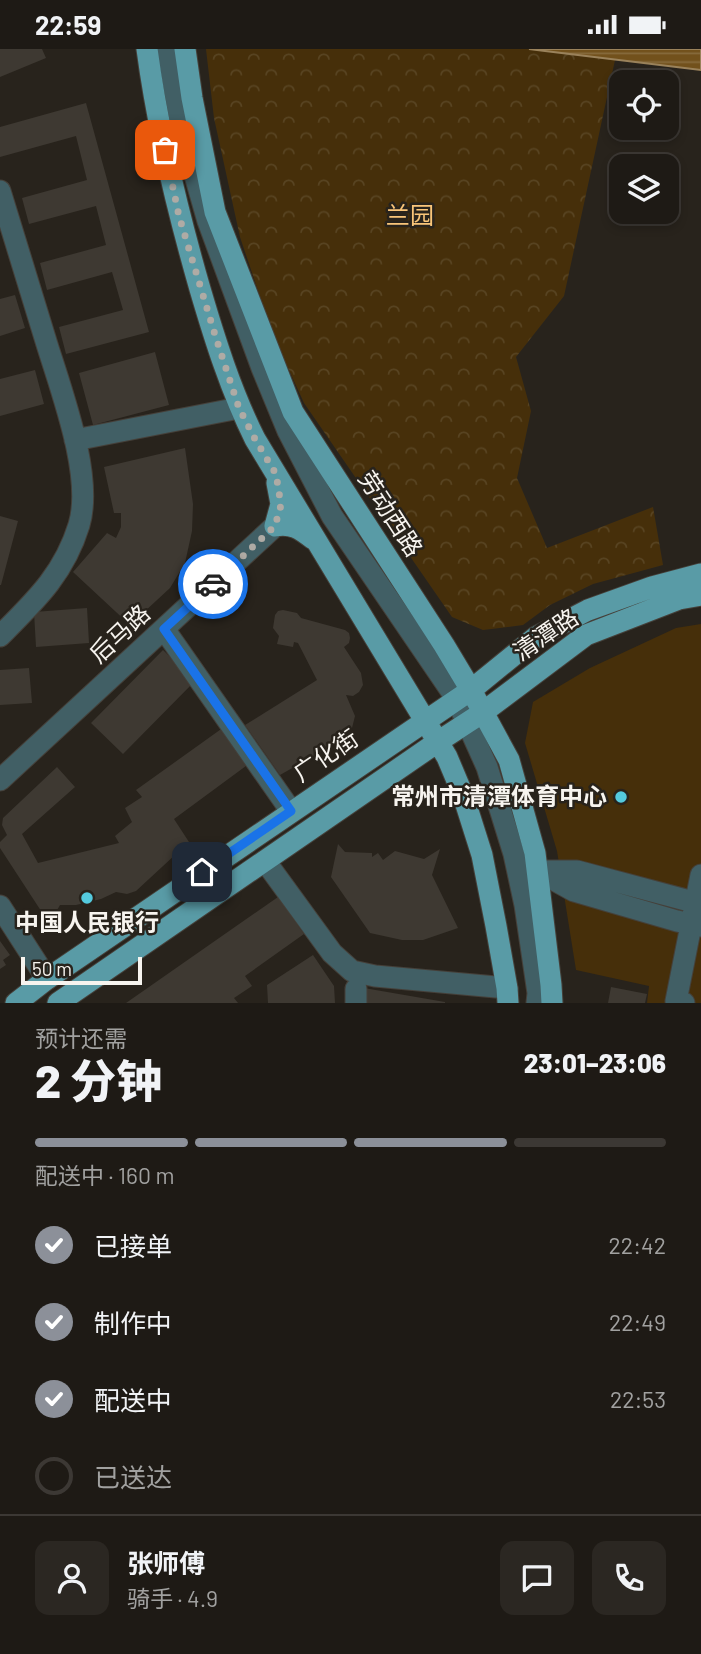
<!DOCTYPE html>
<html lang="zh">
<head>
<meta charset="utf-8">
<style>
  body { margin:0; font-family:Barlow,"Noto Sans SC",sans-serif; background:#2b2722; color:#f1f3f6; height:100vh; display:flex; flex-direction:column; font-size:26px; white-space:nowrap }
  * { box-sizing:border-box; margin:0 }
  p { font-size:23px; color:#a1a1a0 }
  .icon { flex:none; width:38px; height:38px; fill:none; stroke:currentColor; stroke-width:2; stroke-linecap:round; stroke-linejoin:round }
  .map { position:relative; height:954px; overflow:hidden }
  .drawer { display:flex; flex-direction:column; background:#1e1a15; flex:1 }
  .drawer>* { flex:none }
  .controls { position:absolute; left:609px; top:21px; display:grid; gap:14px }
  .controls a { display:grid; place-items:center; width:70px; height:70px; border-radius:14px; background:#1e1a15; box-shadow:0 4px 10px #0003,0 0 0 2px #3c3834; font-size:35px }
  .scale { position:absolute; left:21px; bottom:18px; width:121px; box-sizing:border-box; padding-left:7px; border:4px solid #f7f4ef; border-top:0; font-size:19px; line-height:24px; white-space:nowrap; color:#f7f4ef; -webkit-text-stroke:5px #28231c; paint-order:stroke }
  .pin { position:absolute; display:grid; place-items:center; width:60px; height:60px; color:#fff; margin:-30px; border-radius:14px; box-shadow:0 4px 10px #0006 }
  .courier { position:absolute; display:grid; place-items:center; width:70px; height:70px; margin:-35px; border:5px solid #1a73e8; border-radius:50%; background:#fff; color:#222; box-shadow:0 2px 9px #0007 }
  .headline em { font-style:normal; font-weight:800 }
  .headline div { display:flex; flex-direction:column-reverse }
  .headline { display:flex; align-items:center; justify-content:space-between; height:119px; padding:0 35px }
  h1 { font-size:46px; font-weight:800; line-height:52px }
  .bar { display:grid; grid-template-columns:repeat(4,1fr); gap:10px 7px; align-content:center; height:84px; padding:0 35px }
  .bar i { height:9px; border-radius:5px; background:#3c3834 }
  .bar .current { background:#8c9099 }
  .bar p { grid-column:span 4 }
  .line { display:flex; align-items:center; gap:18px; padding:0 35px; border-top:2px solid #3c3834 }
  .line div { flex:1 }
  .round { display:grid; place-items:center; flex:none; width:74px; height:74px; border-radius:14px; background:#2b2722 }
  ol { padding:0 35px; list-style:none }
  li { display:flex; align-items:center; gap:21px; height:77px }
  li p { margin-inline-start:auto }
  li .icon { padding:7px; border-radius:50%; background:#8c9099; color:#fff; stroke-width:4 }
  li:last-child { color:#a1a1a0 }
  li i { width:38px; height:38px; border:4px solid #3c3834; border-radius:50% }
  .status { display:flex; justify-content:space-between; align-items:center; height:49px; padding:0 35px; background:#1e1a15; direction:ltr }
  .status svg { height:19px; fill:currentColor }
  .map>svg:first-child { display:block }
  .green { fill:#462f0a }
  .park { fill:url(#park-crowns) }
  .water { fill:url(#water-rules); stroke:#9a825b; stroke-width:2 }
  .building { fill:#3e3932 }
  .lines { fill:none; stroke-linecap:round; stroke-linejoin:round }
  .minor-casing { stroke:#45403a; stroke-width:23 }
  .major-casing { stroke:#45403a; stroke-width:23 }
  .minor { stroke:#415f65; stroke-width:21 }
  .major { stroke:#599ba6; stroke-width:21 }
  .done { stroke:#afaba5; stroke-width:7; stroke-dasharray:0 12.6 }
  .route { stroke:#1a73e8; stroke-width:9 }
  .poi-dot { fill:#54cade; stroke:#28231c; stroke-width:2.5 }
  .labels { text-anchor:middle; stroke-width:5; stroke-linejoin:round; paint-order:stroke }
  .park-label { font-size:24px; fill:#f9c579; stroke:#28231c }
  .street-label { font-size:24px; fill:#f7f4ef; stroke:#28231c }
  .poi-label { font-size:24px; font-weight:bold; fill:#f7f4ef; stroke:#28231c; text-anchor:end }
</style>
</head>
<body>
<div class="status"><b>22:59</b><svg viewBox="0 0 49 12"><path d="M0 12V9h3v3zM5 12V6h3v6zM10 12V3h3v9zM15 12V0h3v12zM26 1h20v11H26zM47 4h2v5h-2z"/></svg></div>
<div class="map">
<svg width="701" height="954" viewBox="0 0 701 954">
  <defs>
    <pattern id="park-crowns" width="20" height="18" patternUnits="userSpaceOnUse" patternTransform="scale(1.75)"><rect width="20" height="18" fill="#462f0a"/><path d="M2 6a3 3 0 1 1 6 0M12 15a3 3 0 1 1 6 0" fill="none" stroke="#584422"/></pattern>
    <pattern id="water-rules" width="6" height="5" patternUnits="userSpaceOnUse" patternTransform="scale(1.75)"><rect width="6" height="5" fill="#72511c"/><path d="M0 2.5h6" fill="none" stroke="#876b3d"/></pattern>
  </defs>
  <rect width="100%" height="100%" fill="#28231c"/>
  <path class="green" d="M 701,575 L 701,954 L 647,954 L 649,937 L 576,921 L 557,802 L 525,694 L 533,653 L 590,619 L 676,579 Z"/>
  <path class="park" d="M 206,0 L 529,0 L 615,11 L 564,247 L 516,308 L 531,362 L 517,429 L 547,499 L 653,458 L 663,516 L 593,535 L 550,556 L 523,576 L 483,581 L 452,568 L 304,354 L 273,286 L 240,188 L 214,69 Z"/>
  <path class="water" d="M 529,0 L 701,0 L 701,21 L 545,2 Z"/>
  <path class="building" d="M 0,0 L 42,0 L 46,9 L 0,28 Z
    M 86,54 L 149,283 L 66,305 L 59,278 L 123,261 L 112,223 L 47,241 L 40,214 L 106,196 L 96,157 L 29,175 L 22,149 L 87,131 L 76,87 L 0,108 L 0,78 Z
    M 15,246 L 25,279 L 0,287 L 0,250 Z
    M 155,303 L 169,356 L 93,376 L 79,324 Z
    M 35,321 L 44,355 L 0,367 L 0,330 Z
    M 185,399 L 193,455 L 192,482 L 185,514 L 170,539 L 130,576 L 73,523 L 107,484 L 116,489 L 121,478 L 121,464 L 114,464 L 104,418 Z
    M 0,467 L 18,472 L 1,536 L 0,536 Z
    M 87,559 L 89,594 L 36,598 L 34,563 Z
    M 283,561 L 297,564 L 301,569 L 345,581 L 349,584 L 350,589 L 349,594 L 344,598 L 361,624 L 363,636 L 359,643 L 353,647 L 346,646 L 355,667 L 352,679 L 345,689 L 280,726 L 245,676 L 317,631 L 298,594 L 294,593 L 293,598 L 277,595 L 279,587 L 273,579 L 275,566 L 278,562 Z
    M 163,601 L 195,632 L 123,705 L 91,674 Z
    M 29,619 L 32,654 L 0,656 L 0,621 Z
    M 224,678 L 250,714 L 174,770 L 189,793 L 136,842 L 127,845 L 116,843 L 101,850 L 76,856 L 60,856 L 56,863 L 45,868 L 0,799 L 0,793 L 7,786 L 2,776 L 3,769 L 57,718 L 75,738 L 22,785 L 38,814 L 119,794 L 115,787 L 132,773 L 125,759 L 142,748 L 136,741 Z
    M 338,795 L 345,803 L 372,804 L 372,808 L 378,804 L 383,811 L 395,802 L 424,810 L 440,800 L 432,826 L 458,879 L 423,891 L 402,891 L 370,884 L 331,828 Z
    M 278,848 L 304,885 L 245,927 L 252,937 L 234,949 L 238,954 L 126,954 Z
    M 0,892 L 10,906 L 3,911 L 6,916 L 0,920 Z
    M 313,906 L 334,937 L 335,954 L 268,954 L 267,936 Z
    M 611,938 L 647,945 L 645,954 L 608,954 Z
    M 364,939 L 445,953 L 445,954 L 361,954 Z"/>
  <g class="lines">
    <g class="minor-casing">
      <path id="minor" d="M 167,0 L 182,81 L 208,172 L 262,319 L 288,382 L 332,467 L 456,649 L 487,718 L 514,805 L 525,856 L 538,944 L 537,954
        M 0,142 C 15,191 30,240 45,289 C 60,339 94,426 79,476 C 64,525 35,552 0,587
        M 75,391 L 239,359
        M 164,580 L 291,762
        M 0,731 L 275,477
        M 265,812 L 332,904 L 352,922 L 375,927 L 507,939
        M 538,822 L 574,842 L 677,872 L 701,877
        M 540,822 L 577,822 L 701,855
        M 0,857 L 47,930
        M 356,954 L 356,940
        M 684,954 L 676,952 L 701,826"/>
    </g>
    <g class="major-casing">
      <path id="major" d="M 147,0 C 158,82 177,160 200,240 C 215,291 231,342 255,390 L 447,708 L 463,746 L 482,806 L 496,877 L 507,939 L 508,954
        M 185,0 L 192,49 L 215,163 L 293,363 L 444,596 L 471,641 L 509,711 L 535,804 L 551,936 L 552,954
        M 277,434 L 281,455 L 275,477 C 292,474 300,480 313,490
        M 16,954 L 47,930 L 471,641 L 536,588 L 588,561 L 652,538 L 701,525
        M 58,954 L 439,692 L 482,664 L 586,586 L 679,550 L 701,546"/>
    </g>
    <use href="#minor" class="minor"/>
    <use href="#major" class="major"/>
  </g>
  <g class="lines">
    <path class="done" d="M 165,101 L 179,167 L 216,289 L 239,359 L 255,390 L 276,425 L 281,456 L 275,477 L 213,535"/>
    <path class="route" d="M 202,823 L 291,762 L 164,580 L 213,535"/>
  </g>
  <g class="poi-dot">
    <circle cx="621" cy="748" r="7"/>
    <circle cx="87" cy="849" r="7"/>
  </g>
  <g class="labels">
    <g class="park-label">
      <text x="410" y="175">兰园</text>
    </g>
    <g class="street-label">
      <text transform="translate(390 465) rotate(57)" y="8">劳动西路</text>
      <text transform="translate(120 585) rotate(-43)" y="8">后马路</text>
      <text transform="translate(546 586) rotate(-34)" y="8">清潭路</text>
      <text transform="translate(326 707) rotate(-34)" y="8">广化街</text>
    </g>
    <g class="poi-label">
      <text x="607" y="756">常州市清潭体育中心</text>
      <text x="87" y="882" text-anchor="middle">中国人民银行</text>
    </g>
  </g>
</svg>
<div class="controls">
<a><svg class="icon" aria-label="locate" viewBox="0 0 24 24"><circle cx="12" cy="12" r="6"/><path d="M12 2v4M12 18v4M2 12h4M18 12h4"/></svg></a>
<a><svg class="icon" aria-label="layers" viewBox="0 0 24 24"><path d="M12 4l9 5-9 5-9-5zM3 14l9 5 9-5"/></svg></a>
</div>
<div class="scale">50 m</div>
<div class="pin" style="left:165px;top:101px;background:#ea580c"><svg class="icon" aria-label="bag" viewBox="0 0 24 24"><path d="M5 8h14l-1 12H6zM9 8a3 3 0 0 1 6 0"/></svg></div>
<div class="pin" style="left:202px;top:823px;background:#1f2937"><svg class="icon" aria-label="home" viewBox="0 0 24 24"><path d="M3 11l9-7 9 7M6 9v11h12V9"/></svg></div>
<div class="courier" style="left:213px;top:535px"><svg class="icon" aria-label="car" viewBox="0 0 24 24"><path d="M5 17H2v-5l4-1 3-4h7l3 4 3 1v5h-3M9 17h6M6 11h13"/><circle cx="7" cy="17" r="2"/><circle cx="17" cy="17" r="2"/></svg></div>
</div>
<section class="drawer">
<div class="headline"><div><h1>2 分钟</h1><p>预计还需</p></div><em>23:01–23:06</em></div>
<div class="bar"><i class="current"></i><i class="current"></i><i class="current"></i><i></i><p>配送中 · 160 m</p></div>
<ol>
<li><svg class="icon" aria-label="check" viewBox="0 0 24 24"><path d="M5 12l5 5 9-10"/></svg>已接单<p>22:42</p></li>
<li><svg class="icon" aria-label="check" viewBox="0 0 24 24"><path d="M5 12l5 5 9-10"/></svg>制作中<p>22:49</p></li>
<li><svg class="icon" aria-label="check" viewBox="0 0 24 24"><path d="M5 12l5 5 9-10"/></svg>配送中<p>22:53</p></li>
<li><i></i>已送达</li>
</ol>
<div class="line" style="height:126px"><a class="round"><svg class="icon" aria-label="person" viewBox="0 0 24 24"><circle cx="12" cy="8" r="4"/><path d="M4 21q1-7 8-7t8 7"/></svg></a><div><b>张师傅</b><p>骑手 · 4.9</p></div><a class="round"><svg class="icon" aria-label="chat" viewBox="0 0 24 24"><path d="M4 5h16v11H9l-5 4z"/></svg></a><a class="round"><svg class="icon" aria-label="phone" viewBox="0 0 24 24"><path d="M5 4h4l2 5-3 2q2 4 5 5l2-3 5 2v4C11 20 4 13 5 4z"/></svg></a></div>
</section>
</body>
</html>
